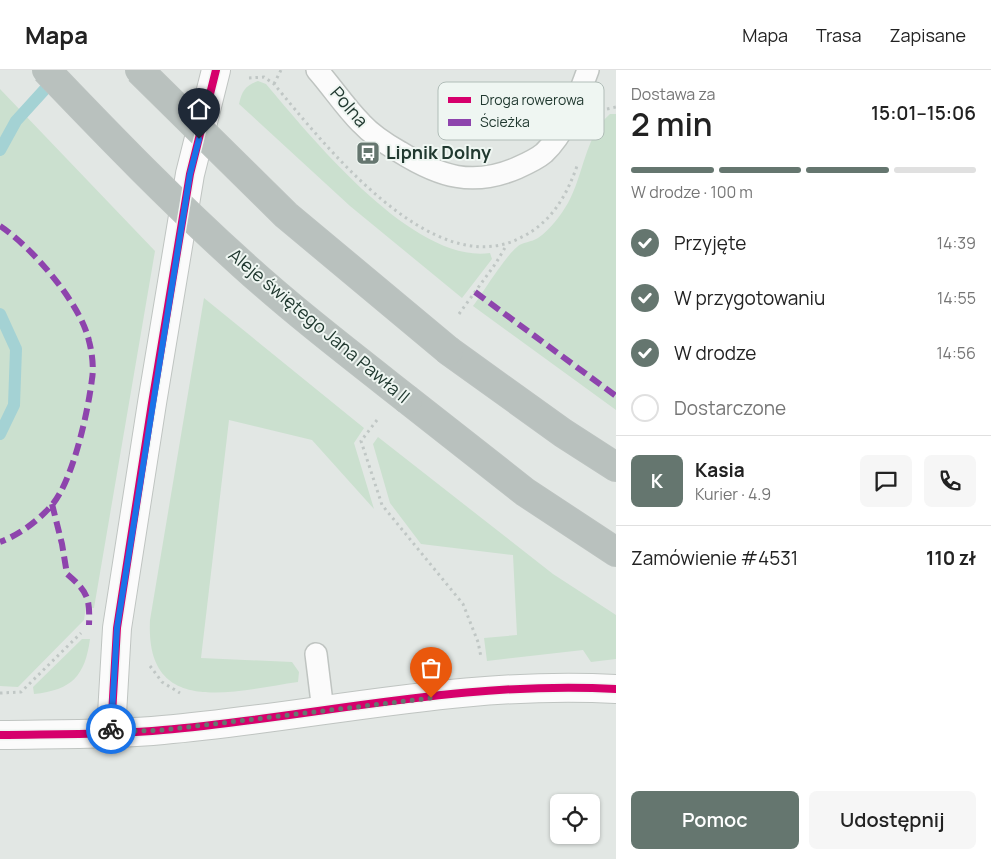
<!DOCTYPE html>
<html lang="pl">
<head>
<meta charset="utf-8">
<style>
  body { margin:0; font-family:Manrope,sans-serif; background:#f6f6f6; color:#222; height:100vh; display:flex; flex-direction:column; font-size:19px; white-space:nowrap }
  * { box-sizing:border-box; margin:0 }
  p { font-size:16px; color:#767676 }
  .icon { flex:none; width:28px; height:28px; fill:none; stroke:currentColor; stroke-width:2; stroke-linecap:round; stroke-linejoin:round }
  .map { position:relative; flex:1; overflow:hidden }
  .drawer { display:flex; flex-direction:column; background:#fff; width:375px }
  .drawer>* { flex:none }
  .tools { position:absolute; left:550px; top:724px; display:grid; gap:10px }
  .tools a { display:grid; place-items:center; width:50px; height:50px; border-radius:8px; background:#fff; box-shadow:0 1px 4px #0004; font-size:25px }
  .pin { position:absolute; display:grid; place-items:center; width:42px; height:42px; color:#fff; margin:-51px -21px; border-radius:50% 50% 50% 0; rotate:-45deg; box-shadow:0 0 5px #0007 }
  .pin .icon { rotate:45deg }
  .courier { position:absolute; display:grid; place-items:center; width:50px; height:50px; margin:-25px; border:4px solid #1a73e8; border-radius:50%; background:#fff; color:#222; box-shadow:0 1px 6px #0007 }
  .headline em { font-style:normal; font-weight:600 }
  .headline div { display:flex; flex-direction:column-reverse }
  .headline { display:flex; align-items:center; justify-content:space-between; height:85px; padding:0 15px }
  h1 { font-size:32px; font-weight:600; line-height:38px }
  .bar { display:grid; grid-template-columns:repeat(4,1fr); gap:8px 5px; align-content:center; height:60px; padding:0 15px }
  .bar i { height:6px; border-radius:4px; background:#e0e0e0 }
  .bar .selected { background:#65766f }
  .bar p { grid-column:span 4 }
  .line { display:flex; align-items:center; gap:12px; padding:0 15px; border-top:1px solid #e0e0e0 }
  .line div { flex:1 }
  .round { display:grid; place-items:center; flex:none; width:52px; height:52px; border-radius:8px; background:#f6f6f6 }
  ol { padding:0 15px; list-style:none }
  li { display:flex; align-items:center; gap:15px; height:55px }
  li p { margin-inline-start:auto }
  li .icon { padding:5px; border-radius:50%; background:#65766f; color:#fff; stroke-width:4 }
  li:last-child { color:#767676 }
  li i { width:28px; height:28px; border:2px solid #e0e0e0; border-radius:50% }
  .primary-button { display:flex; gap:10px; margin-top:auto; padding:10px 15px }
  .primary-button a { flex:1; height:58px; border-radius:8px; background:#65766f; color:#fff; font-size:20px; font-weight:600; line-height:58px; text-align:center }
  .primary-button a+a { background:#f6f6f6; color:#222 }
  header { display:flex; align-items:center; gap:30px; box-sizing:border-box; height:70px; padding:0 25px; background:#fff; border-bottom:1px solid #e0e0e0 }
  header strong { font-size:24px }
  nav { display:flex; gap:28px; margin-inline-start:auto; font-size:18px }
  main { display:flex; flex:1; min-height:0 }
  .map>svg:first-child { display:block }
  .green { fill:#cbe0cf }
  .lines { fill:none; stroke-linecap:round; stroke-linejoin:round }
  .stream { stroke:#a4d2d4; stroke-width:12 }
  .service-casing { stroke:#bfc4c1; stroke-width:24 }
  .tertiary-casing { stroke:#bfc4c1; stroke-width:30 }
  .motorway-casing { stroke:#bcc3c0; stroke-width:30 }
  .path { stroke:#c0c7c5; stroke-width:3; stroke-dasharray:2.5 4; stroke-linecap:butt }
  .service { stroke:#fbfbfb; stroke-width:21 }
  .tertiary { stroke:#fbfbfb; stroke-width:28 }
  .motorway { stroke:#b9c1be; stroke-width:28 }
  .motorway-bridge-casing { stroke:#bcc3c0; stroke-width:30; stroke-linecap:butt }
  .motorway-bridge { stroke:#b9c1be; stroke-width:28 }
  .quiet { stroke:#8e44ad; stroke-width:6; stroke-dasharray:12 6; stroke-linecap:butt }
  .cycleway-casing { stroke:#eff6f2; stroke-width:11 }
  .cycleway { stroke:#d6006c; stroke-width:8 }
  .done { stroke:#65766f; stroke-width:5; stroke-dasharray:0 9 }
  .route { stroke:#1a73e8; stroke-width:6 }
  .labels { text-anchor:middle; stroke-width:4; stroke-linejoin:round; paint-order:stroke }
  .street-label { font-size:18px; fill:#213930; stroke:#eff6f2 }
  .poi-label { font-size:18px; font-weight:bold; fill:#213930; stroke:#eff6f2; text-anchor:start }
  .key { fill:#eff6f2; stroke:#b1bdb8; stroke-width:1 }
  .key-label { font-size:14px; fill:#213930 }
</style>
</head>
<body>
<header>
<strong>Mapa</strong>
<nav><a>Mapa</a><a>Trasa</a><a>Zapisane</a></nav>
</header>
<main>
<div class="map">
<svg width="616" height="789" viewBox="0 0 616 789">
  <rect width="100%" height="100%" fill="#e2e7e4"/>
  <path class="green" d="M 258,11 L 266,14 C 311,67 413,194 490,183 L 492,189 L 462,228 L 350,136 L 239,34 C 242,21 245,16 258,11 Z
    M 0,19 L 155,181 L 94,538 L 86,537 L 84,550 L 18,617 L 0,616 Z
    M 610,44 L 616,44 L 616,340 L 473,236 C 484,221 504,188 517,177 C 522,172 532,172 538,168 C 550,160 561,145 568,133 C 584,104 585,66 610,44 Z
    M 204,228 L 364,358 L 354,373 L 374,439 L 312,370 L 229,350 L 201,588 L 292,592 L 299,602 L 298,612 C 233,621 145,649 150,550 Z
    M 378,367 L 553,504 L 616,545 L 616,589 L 591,592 L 583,580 L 487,591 L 484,568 L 517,565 L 513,485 L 421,474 L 390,433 L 373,374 Z
    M 82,569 L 90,569 C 85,606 72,620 34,624 L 33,617 Z"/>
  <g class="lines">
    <path class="stream" d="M 0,80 L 16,51 L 56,7
      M 0,244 L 16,279 L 14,335 L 0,364"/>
    <g class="service-casing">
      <path id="service" d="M 317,0 C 332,17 345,37 361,53 C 372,65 386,74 400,82 C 440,107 473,117 517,98 C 526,94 537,89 544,83 C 567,61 577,29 588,0
        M 316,584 L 323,641"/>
    </g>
    <g class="tertiary-casing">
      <path id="tertiary" d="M 111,662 L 117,558 L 152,333 L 190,104 L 216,0
        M 0,665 C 54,664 109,665 163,660 C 314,647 464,610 616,619"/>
    </g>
    <g class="motorway-casing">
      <path id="motorway" d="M 449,281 L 563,363 L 616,397
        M 408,330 L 525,422 L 616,482"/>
    </g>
    <path class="path" d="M 249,8 L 264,7 L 274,14 C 323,73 432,213 520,168 C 551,153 566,127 577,96
      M 274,14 L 281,0
      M 607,39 L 616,37
      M 459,244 L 496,193 L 506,176
      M 377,350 L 361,371 L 382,435 L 463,534 L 478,572 L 481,587
      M 150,596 L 162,612 L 180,623
      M 0,623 L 21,622 L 81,563"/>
    <use href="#service" class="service"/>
    <use href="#tertiary" class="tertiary"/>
    <use href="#motorway" class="motorway"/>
    <g class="motorway-bridge-casing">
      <path id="motorway-bridge" d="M 46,0 C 110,67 174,133 243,195 C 296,243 352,286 408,330
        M 139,0 L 286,145 L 449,281"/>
    </g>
    <use href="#motorway-bridge" class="motorway-bridge"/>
    <path class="quiet" d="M 0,156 C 32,177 81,234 89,271 C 92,282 94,298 92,309 C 88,342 73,410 52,435 C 38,451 19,465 0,472
      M 475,222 L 616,326
      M 52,434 L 62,474 L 67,504 C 88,522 90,528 89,555"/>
    <g class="cycleway-casing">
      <path id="cycleway" d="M 111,662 L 117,558 L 152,333 L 190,104 L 216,0
        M 0,665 C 54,664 109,665 163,660 C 314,647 464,610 616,619"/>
    </g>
    <use href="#cycleway" class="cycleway"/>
  </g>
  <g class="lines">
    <path class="done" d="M 111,659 L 111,662 L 163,660 L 431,628"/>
    <path class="route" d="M 111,659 L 117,558 L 190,104 L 199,69"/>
  </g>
  <defs>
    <g id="bus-square" transform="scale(1.25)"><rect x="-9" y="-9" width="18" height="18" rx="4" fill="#65766f" stroke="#eff6f2"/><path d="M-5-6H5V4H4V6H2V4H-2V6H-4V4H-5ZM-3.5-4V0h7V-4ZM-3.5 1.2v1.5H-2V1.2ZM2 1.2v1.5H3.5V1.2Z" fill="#fff"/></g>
  </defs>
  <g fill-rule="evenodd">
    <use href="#bus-square" x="368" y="83"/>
  </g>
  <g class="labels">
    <g class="street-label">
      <text transform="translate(349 37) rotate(49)" y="6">Polna</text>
      <text transform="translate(319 256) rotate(40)" y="6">Aleje świętego Jana Pawła II</text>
    </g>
    <g class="poi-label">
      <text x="386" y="89">Lipnik Dolny</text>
    </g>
  </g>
  <rect x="438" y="12" width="166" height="58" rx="8" class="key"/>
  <rect x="448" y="27" width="23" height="6" fill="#d6006c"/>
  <rect x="448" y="49" width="23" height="7" fill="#8e44ad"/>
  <g class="key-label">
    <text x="480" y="35">Droga rowerowa</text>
    <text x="480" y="57">Ścieżka</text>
  </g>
</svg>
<div class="tools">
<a><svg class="icon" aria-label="locate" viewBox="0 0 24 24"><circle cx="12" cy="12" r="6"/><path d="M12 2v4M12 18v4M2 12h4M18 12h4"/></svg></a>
</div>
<div class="pin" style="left:431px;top:628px;background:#ea580c"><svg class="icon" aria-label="bag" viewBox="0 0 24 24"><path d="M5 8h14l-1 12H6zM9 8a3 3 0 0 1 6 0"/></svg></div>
<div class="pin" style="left:199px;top:69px;background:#1f2937"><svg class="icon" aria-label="home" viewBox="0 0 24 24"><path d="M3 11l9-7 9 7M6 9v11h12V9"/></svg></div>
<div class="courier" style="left:111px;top:659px"><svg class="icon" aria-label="bike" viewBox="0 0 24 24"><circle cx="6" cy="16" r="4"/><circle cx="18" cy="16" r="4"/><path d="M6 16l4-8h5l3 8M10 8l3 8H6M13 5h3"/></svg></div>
</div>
<section class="drawer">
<div class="headline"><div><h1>2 min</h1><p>Dostawa za</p></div><em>15:01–15:06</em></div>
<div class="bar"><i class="selected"></i><i class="selected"></i><i class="selected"></i><i></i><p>W drodze · 100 m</p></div>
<ol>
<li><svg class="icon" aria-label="check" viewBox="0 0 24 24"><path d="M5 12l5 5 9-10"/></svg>Przyjęte<p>14:39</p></li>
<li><svg class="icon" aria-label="check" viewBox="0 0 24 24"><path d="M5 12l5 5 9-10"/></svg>W przygotowaniu<p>14:55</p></li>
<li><svg class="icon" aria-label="check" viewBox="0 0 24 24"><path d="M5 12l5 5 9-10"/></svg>W drodze<p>14:56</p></li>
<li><i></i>Dostarczone</li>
</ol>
<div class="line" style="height:90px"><b class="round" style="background:#65766f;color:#fff">K</b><div><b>Kasia</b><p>Kurier · 4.9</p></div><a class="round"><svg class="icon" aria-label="chat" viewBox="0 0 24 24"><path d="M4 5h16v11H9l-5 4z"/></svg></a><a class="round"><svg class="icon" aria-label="phone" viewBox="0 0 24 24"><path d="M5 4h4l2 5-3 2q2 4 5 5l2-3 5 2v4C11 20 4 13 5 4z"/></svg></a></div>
<div class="line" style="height:65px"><div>Zamówienie #4531</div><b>110 zł</b></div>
<div class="primary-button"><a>Pomoc</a><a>Udostępnij</a></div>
</section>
</main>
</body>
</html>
